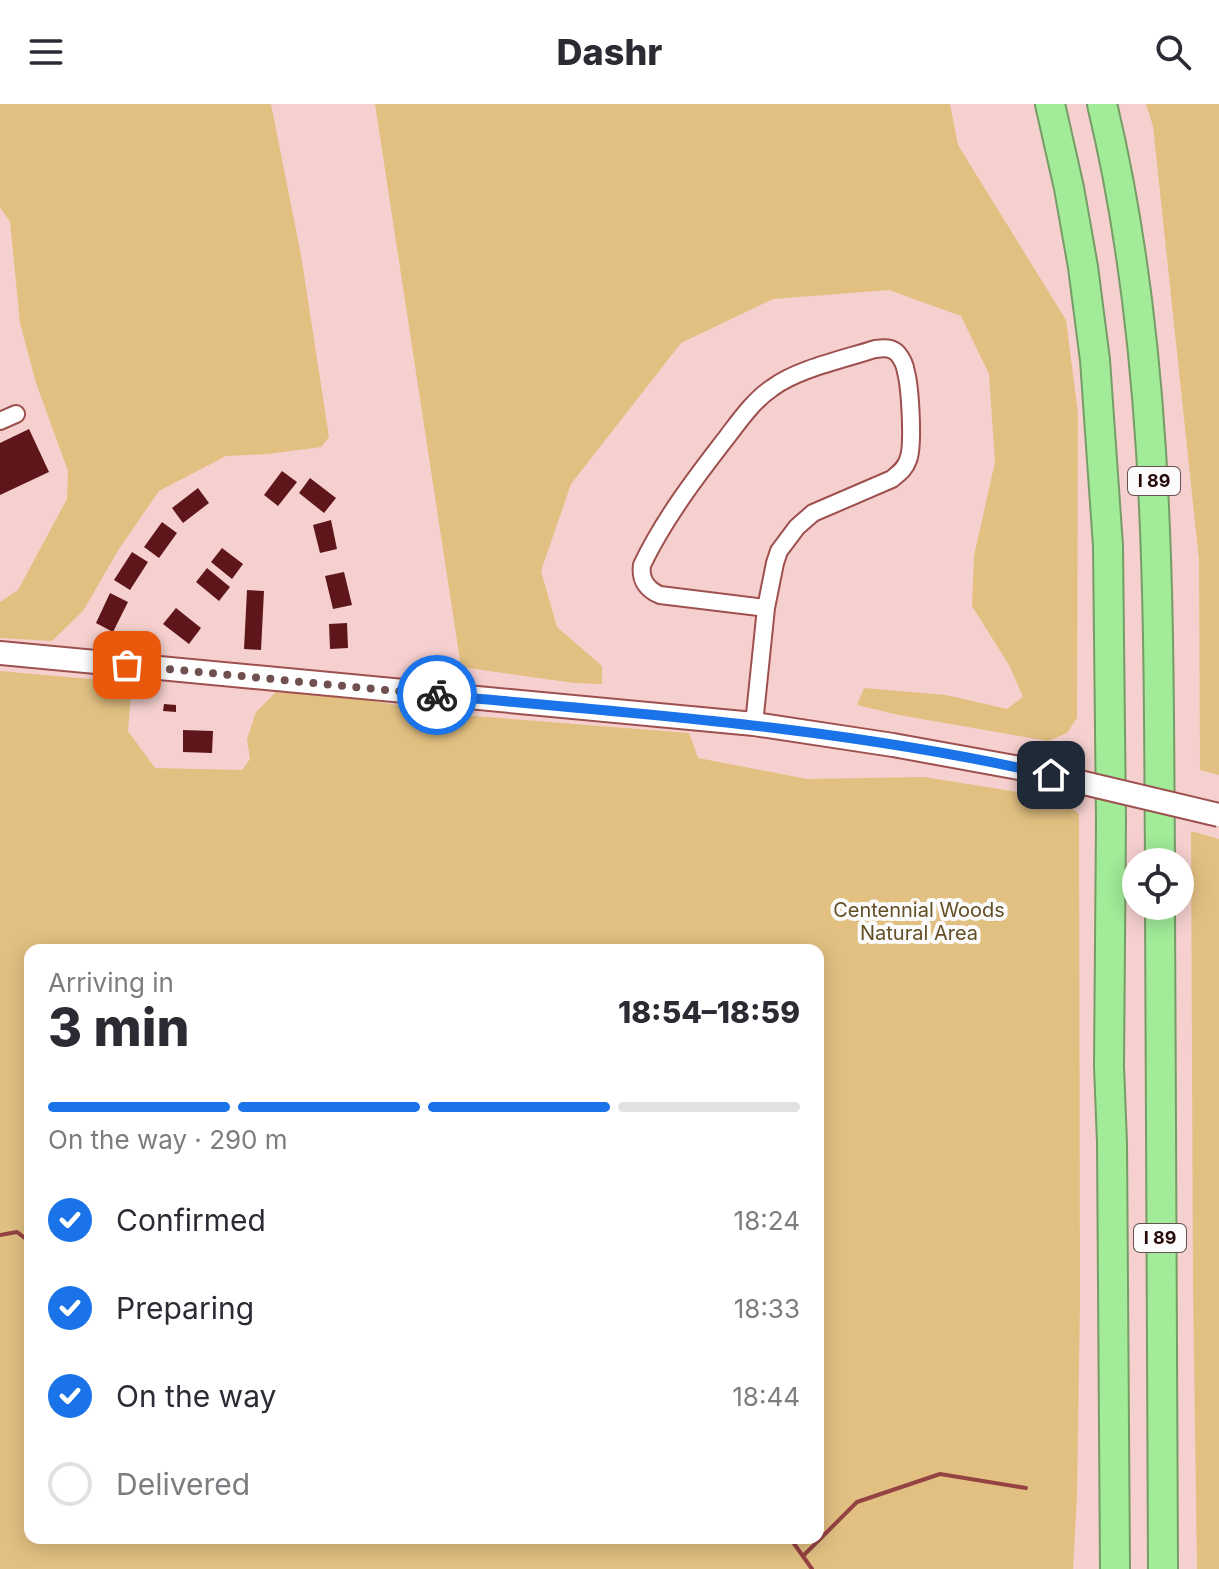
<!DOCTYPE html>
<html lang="en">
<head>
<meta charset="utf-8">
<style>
  body { margin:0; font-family:Inter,sans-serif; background:#f2f2f3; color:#2b2b33; height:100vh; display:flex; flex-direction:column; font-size:30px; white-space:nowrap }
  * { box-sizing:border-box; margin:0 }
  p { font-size:26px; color:#7c7c81 }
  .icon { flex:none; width:44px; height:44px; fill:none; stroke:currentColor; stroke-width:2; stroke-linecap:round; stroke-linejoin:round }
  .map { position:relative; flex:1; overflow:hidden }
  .details { position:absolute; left:24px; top:840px; width:800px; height:600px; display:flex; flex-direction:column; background:#fff; border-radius:16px; box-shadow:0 4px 20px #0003 }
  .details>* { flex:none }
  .tools { position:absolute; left:1122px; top:744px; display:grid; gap:16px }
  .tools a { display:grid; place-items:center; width:72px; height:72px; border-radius:50%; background:#fff; box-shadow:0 4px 20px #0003; font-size:40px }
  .pin { position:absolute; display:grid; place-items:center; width:68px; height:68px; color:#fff; margin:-34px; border-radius:16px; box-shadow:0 4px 12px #0006 }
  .courier { position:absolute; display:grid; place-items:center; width:80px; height:80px; margin:-40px; border:6px solid #1a73e8; border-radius:50%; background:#fff; color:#222; box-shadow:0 2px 10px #0007 }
  .overview em { font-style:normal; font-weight:800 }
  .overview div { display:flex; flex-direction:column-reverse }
  .overview { display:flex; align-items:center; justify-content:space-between; height:136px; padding:0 24px }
  h1 { font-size:52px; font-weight:800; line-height:60px }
  .bar { display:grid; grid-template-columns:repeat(4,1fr); gap:12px 8px; align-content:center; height:96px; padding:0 24px }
  .bar i { height:10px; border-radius:6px; background:#e1e1e2 }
  .bar .current { background:#1a73e8 }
  .bar p { grid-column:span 4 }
  ol { padding:0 24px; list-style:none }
  li { display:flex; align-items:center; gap:24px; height:88px }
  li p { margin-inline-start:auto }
  li .icon { padding:8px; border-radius:50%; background:#1a73e8; color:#fff; stroke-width:4 }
  li:last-child { color:#7c7c81 }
  li i { width:44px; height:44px; border:4px solid #e1e1e2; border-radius:50% }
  header { display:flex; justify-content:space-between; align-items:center; height:104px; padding:0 24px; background:#fff; font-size:36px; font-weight:800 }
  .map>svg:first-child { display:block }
  .green { fill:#e2c082; fill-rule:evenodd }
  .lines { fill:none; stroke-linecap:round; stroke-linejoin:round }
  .stream { stroke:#954243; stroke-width:4 }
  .building { fill:#5e161a }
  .street-casing { stroke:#9e504f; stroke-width:20 }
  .secondary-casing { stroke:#9e504f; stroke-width:26 }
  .highway-casing { stroke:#779c67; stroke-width:32 }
  .street { stroke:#fff; stroke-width:16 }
  .secondary { stroke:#fff; stroke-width:22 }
  .highway { stroke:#a1eb99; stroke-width:28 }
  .secondary-bridge-casing { stroke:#9e504f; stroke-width:26; stroke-linecap:butt }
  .secondary-bridge { stroke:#fff; stroke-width:22 }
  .done { stroke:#704f4f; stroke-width:8; stroke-dasharray:0 14.4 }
  .route { stroke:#1a73e8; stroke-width:10 }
  .labels { text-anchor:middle; stroke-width:8; stroke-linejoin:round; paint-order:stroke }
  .shield { fill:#fbfbfb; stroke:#675252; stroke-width:2 }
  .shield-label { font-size:18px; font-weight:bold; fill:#28090a }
  .park-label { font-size:20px; fill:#644e24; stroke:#fbfbfb }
</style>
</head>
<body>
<header><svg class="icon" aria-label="menu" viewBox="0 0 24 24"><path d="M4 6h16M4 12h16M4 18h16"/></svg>Dashr<svg class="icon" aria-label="search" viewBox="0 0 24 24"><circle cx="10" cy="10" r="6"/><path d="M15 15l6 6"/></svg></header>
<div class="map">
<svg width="1219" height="1465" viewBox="0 0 1219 1465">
  <rect width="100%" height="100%" fill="#f5d0ce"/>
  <path class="green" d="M 0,0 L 271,0 L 301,151 L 329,333 L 321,343 L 268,350 L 226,352 L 159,387 L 119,445 L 83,507 L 52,537 L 0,534 L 0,498 L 18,486 L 67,395 L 68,367 L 36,279 L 20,219 L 10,118 L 0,103 Z
    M 375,0 L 950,0 L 958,41 L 1066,216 L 1078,310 L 1077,614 L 1067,629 L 1048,637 L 899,611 L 857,601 L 864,584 L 946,591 L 1007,605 L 1023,593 L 1009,561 L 972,502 L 974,452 L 995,358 L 989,270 L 961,212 L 889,186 L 773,195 L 681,239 L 571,380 L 541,467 L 557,523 L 602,562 L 602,580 L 574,579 L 461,563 Z
    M 1146,0 L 1219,0 L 1219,671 L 1200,666 L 1199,456 L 1153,22 Z
    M 0,567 L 123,578 L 131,590 L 128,627 L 155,664 L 242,666 L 250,655 L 247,635 L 256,608 L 276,588 L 346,593 L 462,611 L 689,629 L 698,654 L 807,675 L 924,673 L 1061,695 L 1079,710 L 1080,1197 L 1077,1392 L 1073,1465 L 0,1465 ZM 30,846 L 818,846 L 818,1434 L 30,1434 Z
    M 1191,727 L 1219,735 L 1219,1465 L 1197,1465 L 1193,1182 Z"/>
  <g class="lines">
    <path class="stream" d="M 0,1131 L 17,1128 L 30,1138
      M 790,1434 L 812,1465
      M 803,1452 L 857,1398 L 940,1370 L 1026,1384"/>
  </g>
  <path class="building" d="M 29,325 L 49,368 L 0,391 L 0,339 Z
    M 282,367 L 297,378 L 278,402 L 264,391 Z
    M 310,374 L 336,394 L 324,409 L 299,389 Z
    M 198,384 L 209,399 L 183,419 L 172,404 Z
    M 331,416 L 337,445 L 320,449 L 313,421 Z
    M 162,418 L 177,429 L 159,454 L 144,443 Z
    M 222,444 L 243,460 L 232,475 L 211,458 Z
    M 132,448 L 148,458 L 130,486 L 114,476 Z
    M 207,464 L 230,483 L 219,497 L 196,478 Z
    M 344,468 L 352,501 L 333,505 L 325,472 Z
    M 247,486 L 264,487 L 261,546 L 244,545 Z
    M 110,489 L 128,498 L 113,528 L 96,519 Z
    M 176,504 L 201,524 L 189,540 L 163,520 Z
    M 347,519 L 348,544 L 330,545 L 329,520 Z
    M 164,600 L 176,601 L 176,608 L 163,607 Z
    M 183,626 L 213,627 L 212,649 L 183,648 Z"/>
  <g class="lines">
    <g class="street-casing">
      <path id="street" d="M 0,317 L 16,310
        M 754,620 L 766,504 L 775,459 L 779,447 L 797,423 L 813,409 L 892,375 C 899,369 905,365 908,356 C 914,342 910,283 906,268 C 905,261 902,255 898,250 C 892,243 884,244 875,245 C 844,255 797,265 772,284 C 754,296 740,316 727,333 C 696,373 664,415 642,461 C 640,475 646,485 660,491 L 766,504"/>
    </g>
    <g class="secondary-casing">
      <path id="secondary" d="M 0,549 L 754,620 L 893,641 L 1025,665"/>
    </g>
    <g class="highway-casing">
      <path id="highway" d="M 1050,0 L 1069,84 L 1083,163 L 1095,256 L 1108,442 L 1111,717 L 1109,962 L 1112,1039 L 1115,1465
        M 1102,0 C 1162,249 1158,504 1160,758
        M 1160,802 L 1163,1465"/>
    </g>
    <use href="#street" class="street"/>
    <use href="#secondary" class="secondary"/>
    <use href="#highway" class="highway"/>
    <g class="secondary-bridge-casing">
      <path id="secondary-bridge" d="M 1025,665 L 1219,711"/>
    </g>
    <use href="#secondary-bridge" class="secondary-bridge"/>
  </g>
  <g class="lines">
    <path class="done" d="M 127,561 L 437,591"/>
    <path class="route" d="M 437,591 C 642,610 849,624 1051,671"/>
  </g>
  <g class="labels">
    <g class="shield">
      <rect x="1128" y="363" width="52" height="28" rx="6"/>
      <rect x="1134" y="1120" width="52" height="28" rx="6"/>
    </g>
    <g class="shield-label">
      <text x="1154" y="383">I 89</text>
      <text x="1160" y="1140">I 89</text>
    </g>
    <g class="park-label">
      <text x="919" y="813">Centennial Woods<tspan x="919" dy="23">Natural Area</tspan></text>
    </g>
  </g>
</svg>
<div class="tools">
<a><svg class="icon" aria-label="locate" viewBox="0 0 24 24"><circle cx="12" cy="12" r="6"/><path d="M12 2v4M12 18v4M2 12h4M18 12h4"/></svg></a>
</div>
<div class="pin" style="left:127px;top:561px;background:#ea580c"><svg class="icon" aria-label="bag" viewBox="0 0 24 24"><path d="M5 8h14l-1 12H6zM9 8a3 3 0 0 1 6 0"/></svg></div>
<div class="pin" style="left:1051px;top:671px;background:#1f2937"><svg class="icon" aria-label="home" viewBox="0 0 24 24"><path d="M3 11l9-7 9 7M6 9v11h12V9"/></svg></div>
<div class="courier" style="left:437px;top:591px"><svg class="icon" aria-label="bike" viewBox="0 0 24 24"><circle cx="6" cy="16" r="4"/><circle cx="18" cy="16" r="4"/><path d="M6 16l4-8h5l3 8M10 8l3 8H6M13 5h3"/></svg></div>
<section class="details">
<div class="overview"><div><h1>3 min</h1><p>Arriving in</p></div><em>18:54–18:59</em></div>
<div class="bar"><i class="current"></i><i class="current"></i><i class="current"></i><i></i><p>On the way · 290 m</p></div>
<ol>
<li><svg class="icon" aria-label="check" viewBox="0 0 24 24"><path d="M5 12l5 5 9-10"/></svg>Confirmed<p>18:24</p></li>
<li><svg class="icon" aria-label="check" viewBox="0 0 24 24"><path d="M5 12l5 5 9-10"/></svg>Preparing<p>18:33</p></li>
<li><svg class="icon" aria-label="check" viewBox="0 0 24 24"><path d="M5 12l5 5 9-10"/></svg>On the way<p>18:44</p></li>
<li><i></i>Delivered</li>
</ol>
</section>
</div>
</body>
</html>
